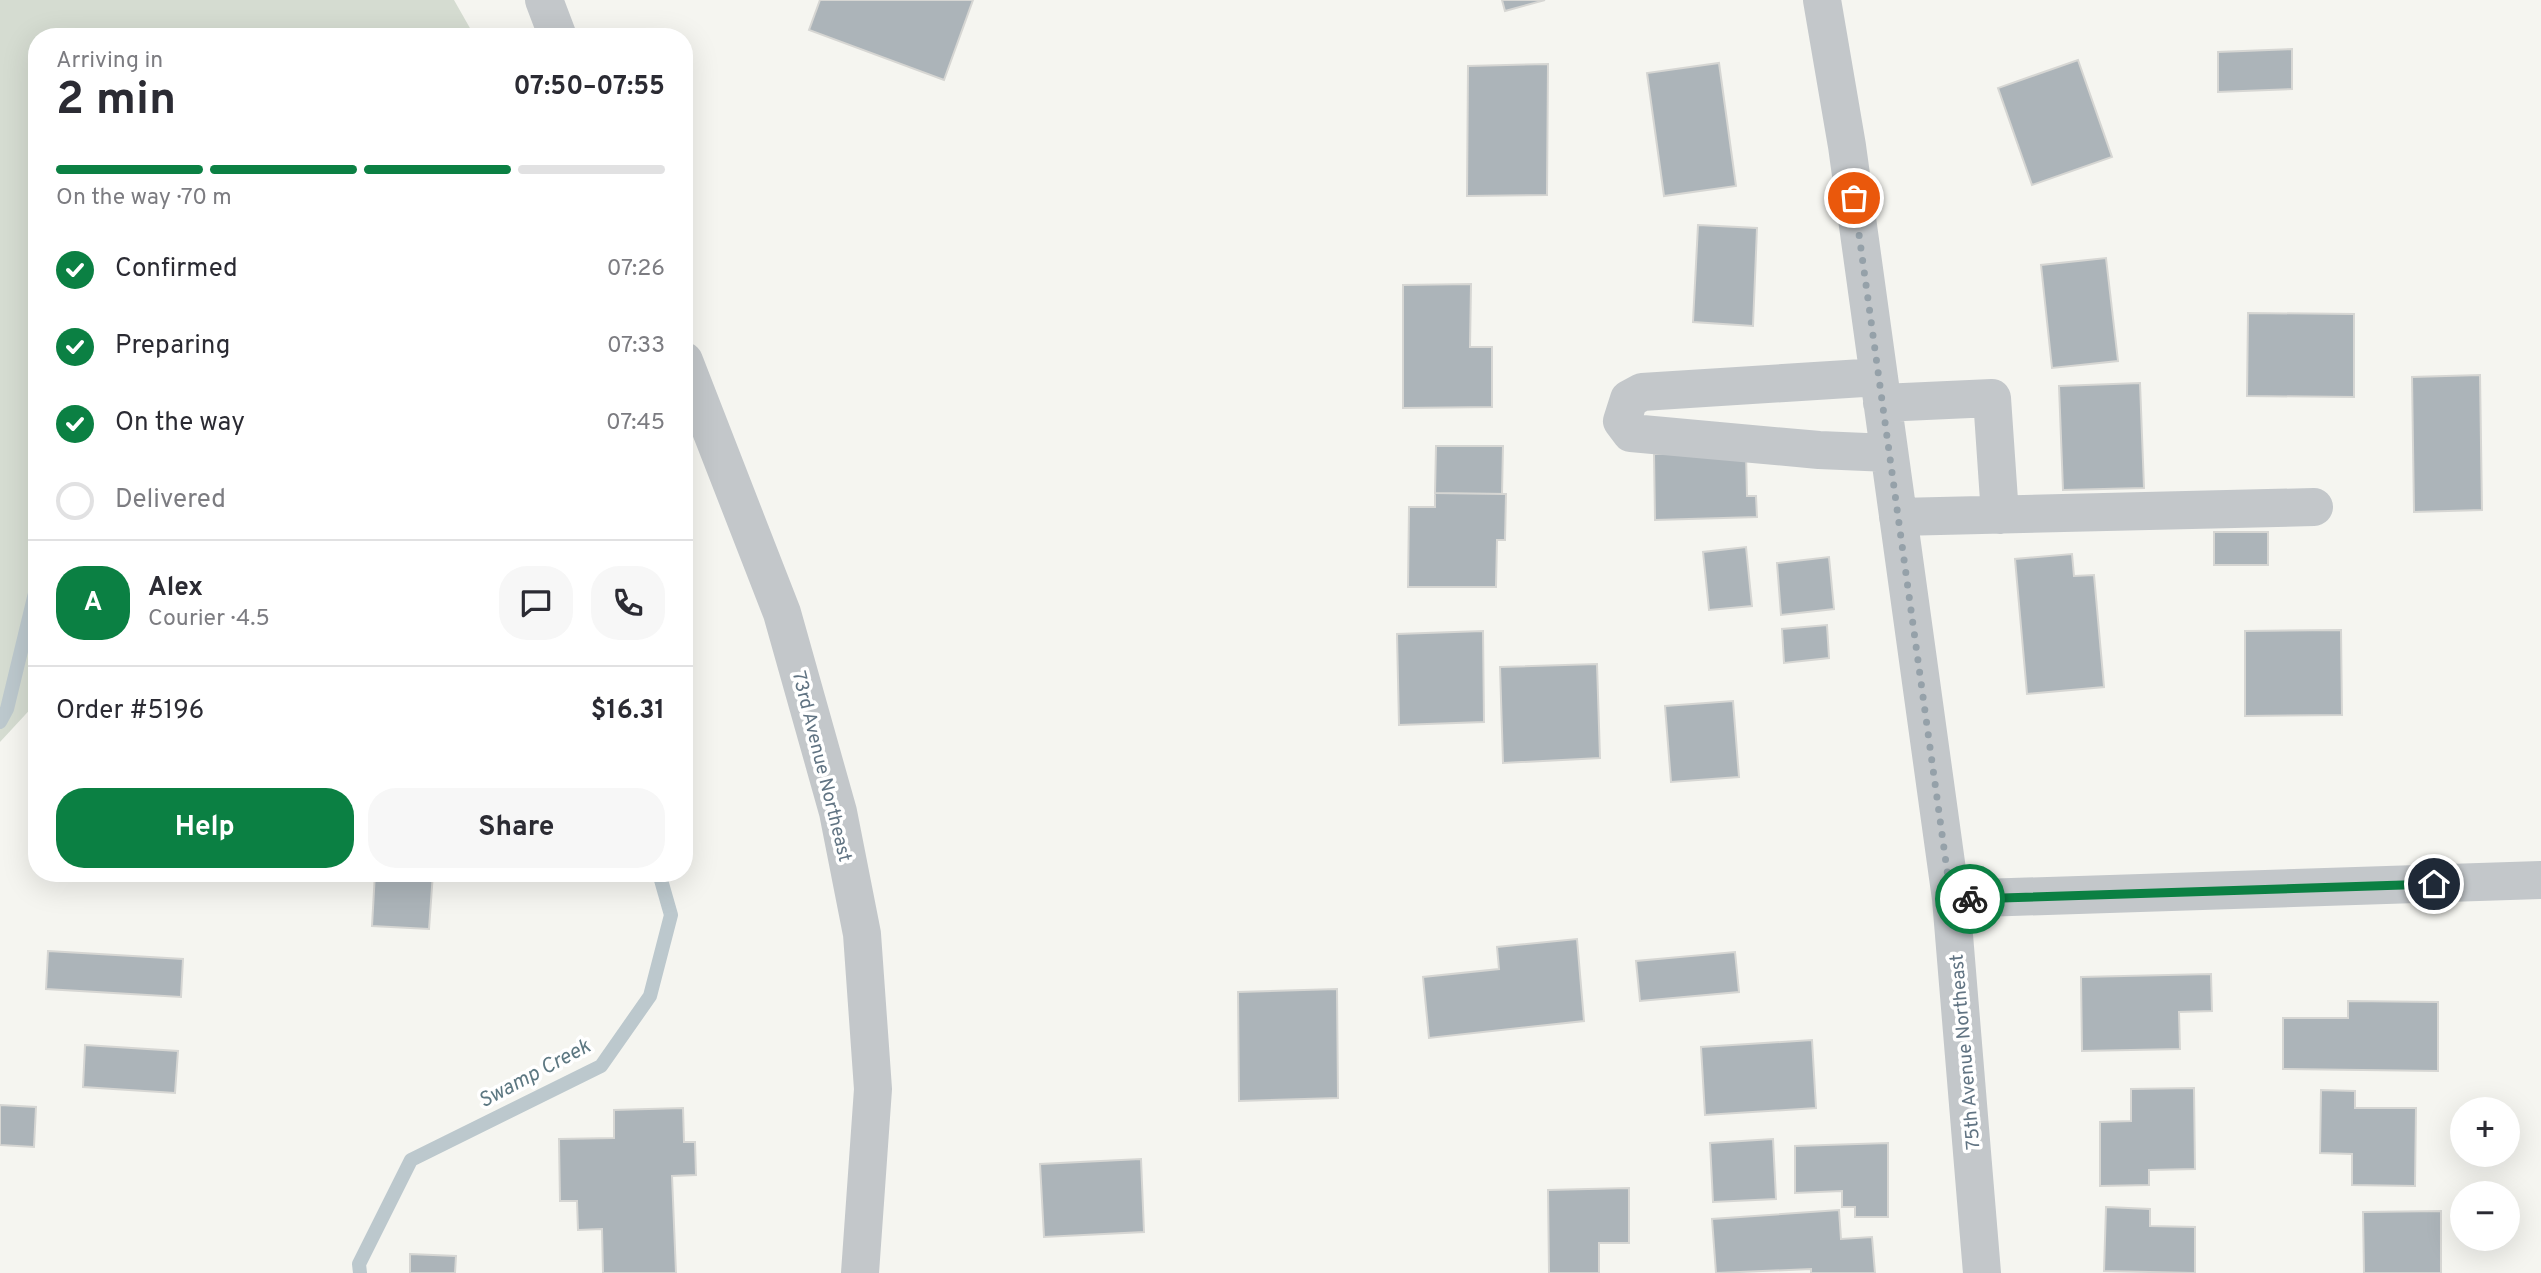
<!DOCTYPE html>
<html lang="en">
<head>
<meta charset="utf-8">
<style>
  body { margin:0; font-family:Overpass,sans-serif; background:#f7f7f7; color:#2b2b33; height:100vh; display:flex; flex-direction:column; font-size:26px; white-space:nowrap }
  * { box-sizing:border-box; margin:0 }
  p { font-size:23px; color:#7c7c81 }
  .icon { flex:none; width:38px; height:38px; fill:none; stroke:currentColor; stroke-width:2; stroke-linecap:round; stroke-linejoin:round }
  .map { position:relative; flex:1; overflow:hidden }
  .drawer { position:absolute; left:28px; top:28px; width:665px; height:854px; display:flex; flex-direction:column; background:#fff; border-radius:28px; box-shadow:0 7px 28px #0002 }
  .drawer>* { flex:none }
  .buttons { position:absolute; left:2450px; top:1097px; display:grid; gap:14px }
  .buttons a { display:grid; place-items:center; width:70px; height:70px; border-radius:50%; background:#fff; box-shadow:0 7px 28px #0002; font-size:35px }
  .pin { position:absolute; display:grid; place-items:center; width:60px; height:60px; color:#fff; margin:-30px; border:4px solid #fff; border-radius:50%; box-shadow:0 2px 7px #0007 }
  .courier { position:absolute; display:grid; place-items:center; width:70px; height:70px; margin:-35px; border:5px solid #0b8043; border-radius:50%; background:#fff; color:#222; box-shadow:0 2px 9px #0007 }
  .summary em { font-style:normal; font-weight:700 }
  .summary div { display:flex; flex-direction:column-reverse }
  .summary { display:flex; align-items:center; justify-content:space-between; height:119px; padding:0 28px }
  h1 { font-size:46px; font-weight:700; line-height:52px }
  .bar { display:grid; grid-template-columns:repeat(4,1fr); gap:10px 7px; align-content:center; height:84px; padding:0 28px }
  .bar i { height:9px; border-radius:5px; background:#e1e1e2 }
  .bar .current { background:#0b8043 }
  .bar p { grid-column:span 4 }
  .line { display:flex; align-items:center; gap:18px; padding:0 28px; border-top:2px solid #e1e1e2 }
  .line div { flex:1 }
  .round { display:grid; place-items:center; flex:none; width:74px; height:74px; border-radius:28px; background:#f7f7f7 }
  ol { padding:0 28px; list-style:none }
  li { display:flex; align-items:center; gap:21px; height:77px }
  li p { margin-inline-start:auto }
  li .icon { padding:7px; border-radius:50%; background:#0b8043; color:#fff; stroke-width:4 }
  li:last-child { color:#7c7c81 }
  li i { width:38px; height:38px; border:4px solid #e1e1e2; border-radius:50% }
  .primary-button { display:flex; gap:14px; margin-top:auto; padding:14px 28px }
  .primary-button a { flex:1; height:80px; border-radius:28px; background:#0b8043; color:#fff; font-size:28px; font-weight:700; line-height:80px; text-align:center }
  .primary-button a+a { background:#f7f7f7; color:#2b2b33 }
  .map>svg:first-child { display:block }
  .green { fill:#d5dcd1 }
  .lines { fill:none; stroke-linecap:round; stroke-linejoin:round }
  .stream { stroke:#bcc8cd; stroke-width:14 }
  .building { fill:#acb4b9; stroke:#d6d6d3; stroke-width:2 }
  .minor { stroke:#c3c7ca; stroke-width:38 }
  .done { stroke:#95a1a9; stroke-width:7; stroke-dasharray:0 12.6 }
  .route { stroke:#0b8043; stroke-width:9 }
  .labels { text-anchor:middle; stroke-width:7; stroke-linejoin:round; paint-order:stroke }
  .street-label { font-size:19px; fill:#617483; stroke:#fff }
  .water-label { font-size:21px; font-style:italic; fill:#5c7781; stroke:#fff }
</style>
</head>
<body>
<div class="map">
<svg width="2541" height="1273" viewBox="0 0 2541 1273">
  <rect width="100%" height="100%" fill="#f5f5f0"/>
  <path class="green" d="M 0,0 L 454,0 L 475,37 L 37,37 L 37,702 L 0,742 Z"/>
  <g class="lines">
    <path class="stream" d="M 0,722 L 7,709 L 37,585
      M 360,1273 L 359,1264 L 411,1160 L 601,1066 L 650,996 L 671,915 L 659,873"/>
  </g>
  <path class="building" d="M 820,0 L 973,0 L 944,80 L 809,30 Z
    M 1502,0 L 1545,0 L 1505,11 Z
    M 2292,49 L 2292,89 L 2218,92 L 2218,52 Z
    M 2078,60 L 2112,157 L 2032,185 L 1998,88 Z
    M 1719,63 L 1736,186 L 1664,196 L 1647,73 Z
    M 1548,64 L 1547,195 L 1467,196 L 1468,66 Z
    M 1698,225 L 1757,228 L 1753,326 L 1693,322 Z
    M 2106,258 L 2118,361 L 2052,368 L 2041,265 Z
    M 1471,284 L 1470,347 L 1492,347 L 1492,407 L 1403,408 L 1403,285 Z
    M 2248,313 L 2354,314 L 2354,397 L 2247,396 Z
    M 2480,375 L 2482,510 L 2414,512 L 2412,377 Z
    M 2140,383 L 2144,488 L 2063,490 L 2059,386 Z
    M 1436,446 L 1503,446 L 1502,494 L 1435,493 Z
    M 1746,452 L 1747,496 L 1756,496 L 1757,517 L 1655,520 L 1654,454 Z
    M 1435,493 L 1506,494 L 1505,540 L 1497,540 L 1496,587 L 1408,587 L 1409,507 L 1435,507 Z
    M 2214,532 L 2268,532 L 2268,565 L 2214,565 Z
    M 1746,547 L 1752,606 L 1709,610 L 1703,552 Z
    M 2072,554 L 2074,576 L 2094,575 L 2104,687 L 2027,694 L 2015,559 Z
    M 1829,557 L 1834,609 L 1781,615 L 1777,563 Z
    M 1827,625 L 1829,658 L 1784,663 L 1782,629 Z
    M 2341,630 L 2342,715 L 2245,716 L 2245,631 Z
    M 1483,631 L 1484,722 L 1399,725 L 1397,634 Z
    M 1597,664 L 1600,758 L 1503,763 L 1500,667 Z
    M 1733,701 L 1739,777 L 1671,782 L 1665,706 Z
    M 375,873 L 433,873 L 429,929 L 372,926 Z
    M 1577,939 L 1584,1021 L 1429,1038 L 1423,977 L 1499,969 L 1497,947 Z
    M 48,951 L 183,959 L 181,997 L 46,989 Z
    M 1735,952 L 1739,992 L 1640,1001 L 1636,961 Z
    M 2211,974 L 2212,1011 L 2179,1012 L 2180,1049 L 2082,1051 L 2081,977 Z
    M 1337,989 L 1338,1098 L 1239,1101 L 1238,992 Z
    M 2348,1001 L 2438,1002 L 2438,1071 L 2283,1069 L 2283,1018 L 2348,1018 Z
    M 1812,1040 L 1816,1108 L 1705,1115 L 1701,1047 Z
    M 85,1045 L 178,1051 L 175,1093 L 83,1087 Z
    M 2194,1088 L 2195,1169 L 2149,1170 L 2149,1185 L 2100,1186 L 2100,1122 L 2131,1121 L 2131,1089 Z
    M 2321,1090 L 2355,1091 L 2355,1108 L 2416,1108 L 2415,1186 L 2352,1185 L 2352,1154 L 2320,1153 Z
    M 0,1105 L 36,1107 L 34,1147 L 0,1145 Z
    M 683,1108 L 684,1142 L 695,1142 L 696,1175 L 672,1176 L 676,1273 L 603,1273 L 602,1229 L 578,1230 L 577,1201 L 560,1201 L 559,1139 L 614,1138 L 614,1110 Z
    M 1773,1139 L 1776,1199 L 1713,1202 L 1710,1143 Z
    M 1888,1143 L 1888,1217 L 1855,1217 L 1855,1207 L 1842,1207 L 1842,1191 L 1795,1193 L 1795,1146 Z
    M 1141,1159 L 1144,1232 L 1044,1237 L 1040,1164 Z
    M 1629,1188 L 1629,1243 L 1599,1243 L 1599,1273 L 1549,1273 L 1548,1190 Z
    M 2106,1207 L 2150,1209 L 2150,1226 L 2195,1227 L 2195,1273 L 2104,1271 Z
    M 1839,1210 L 1841,1239 L 1872,1237 L 1875,1273 L 1811,1273 L 1811,1269 L 1716,1273 L 1712,1219 Z
    M 2441,1211 L 2441,1273 L 2364,1273 L 2363,1212 Z
    M 410,1254 L 456,1256 L 455,1273 L 410,1273 Z"/>
  <g class="lines">
    <path class="minor" d="M 544,0 L 558,37
      M 1822,0 L 1847,146 L 1951,899 L 1982,1273
      M 684,361 L 782,613 L 838,812 L 862,934 L 873,1089 L 860,1273
      M 1879,377 L 1642,392 L 1629,399 L 1622,421 L 1631,433 L 1819,450 L 1889,453
      M 1882,403 L 1992,398 L 2000,515
      M 1898,517 L 2314,507
      M 1951,899 L 2541,880"/>
  </g>
  <g class="lines">
    <path class="done" d="M 1854,198 L 1951,899 L 1970,899"/>
    <path class="route" d="M 1970,899 L 2434,884"/>
  </g>
  <g class="labels">
    <g class="street-label">
      <text transform="translate(823 766) rotate(76)" y="7">73rd Avenue Northeast</text>
      <text transform="translate(1964 1052) rotate(-95)" y="7">75th Avenue Northeast</text>
    </g>
    <g class="water-label">
      <text transform="translate(534 1073) rotate(-28)" y="7">Swamp Creek</text>
    </g>
  </g>
</svg>
<div class="buttons">
<a>+</a>
<a>−</a>
</div>
<div class="pin" style="left:1854px;top:198px;background:#ea580c"><svg class="icon" aria-label="bag" viewBox="0 0 24 24"><path d="M5 8h14l-1 12H6zM9 8a3 3 0 0 1 6 0"/></svg></div>
<div class="pin" style="left:2434px;top:884px;background:#1f2937"><svg class="icon" aria-label="home" viewBox="0 0 24 24"><path d="M3 11l9-7 9 7M6 9v11h12V9"/></svg></div>
<div class="courier" style="left:1970px;top:899px"><svg class="icon" aria-label="bike" viewBox="0 0 24 24"><circle cx="6" cy="16" r="4"/><circle cx="18" cy="16" r="4"/><path d="M6 16l4-8h5l3 8M10 8l3 8H6M13 5h3"/></svg></div>
<section class="drawer">
<div class="summary"><div><h1>2 min</h1><p>Arriving in</p></div><em>07:50–07:55</em></div>
<div class="bar"><i class="current"></i><i class="current"></i><i class="current"></i><i></i><p>On the way · 70 m</p></div>
<ol>
<li><svg class="icon" aria-label="check" viewBox="0 0 24 24"><path d="M5 12l5 5 9-10"/></svg>Confirmed<p>07:26</p></li>
<li><svg class="icon" aria-label="check" viewBox="0 0 24 24"><path d="M5 12l5 5 9-10"/></svg>Preparing<p>07:33</p></li>
<li><svg class="icon" aria-label="check" viewBox="0 0 24 24"><path d="M5 12l5 5 9-10"/></svg>On the way<p>07:45</p></li>
<li><i></i>Delivered</li>
</ol>
<div class="line" style="height:126px"><b class="round" style="background:#0b8043;color:#fff">A</b><div><b>Alex</b><p>Courier · 4.5</p></div><a class="round"><svg class="icon" aria-label="chat" viewBox="0 0 24 24"><path d="M4 5h16v11H9l-5 4z"/></svg></a><a class="round"><svg class="icon" aria-label="phone" viewBox="0 0 24 24"><path d="M5 4h4l2 5-3 2q2 4 5 5l2-3 5 2v4C11 20 4 13 5 4z"/></svg></a></div>
<div class="line" style="height:91px"><div>Order #5196</div><b>$16.31</b></div>
<div class="primary-button"><a>Help</a><a>Share</a></div>
</section>
</div>
</body>
</html>
